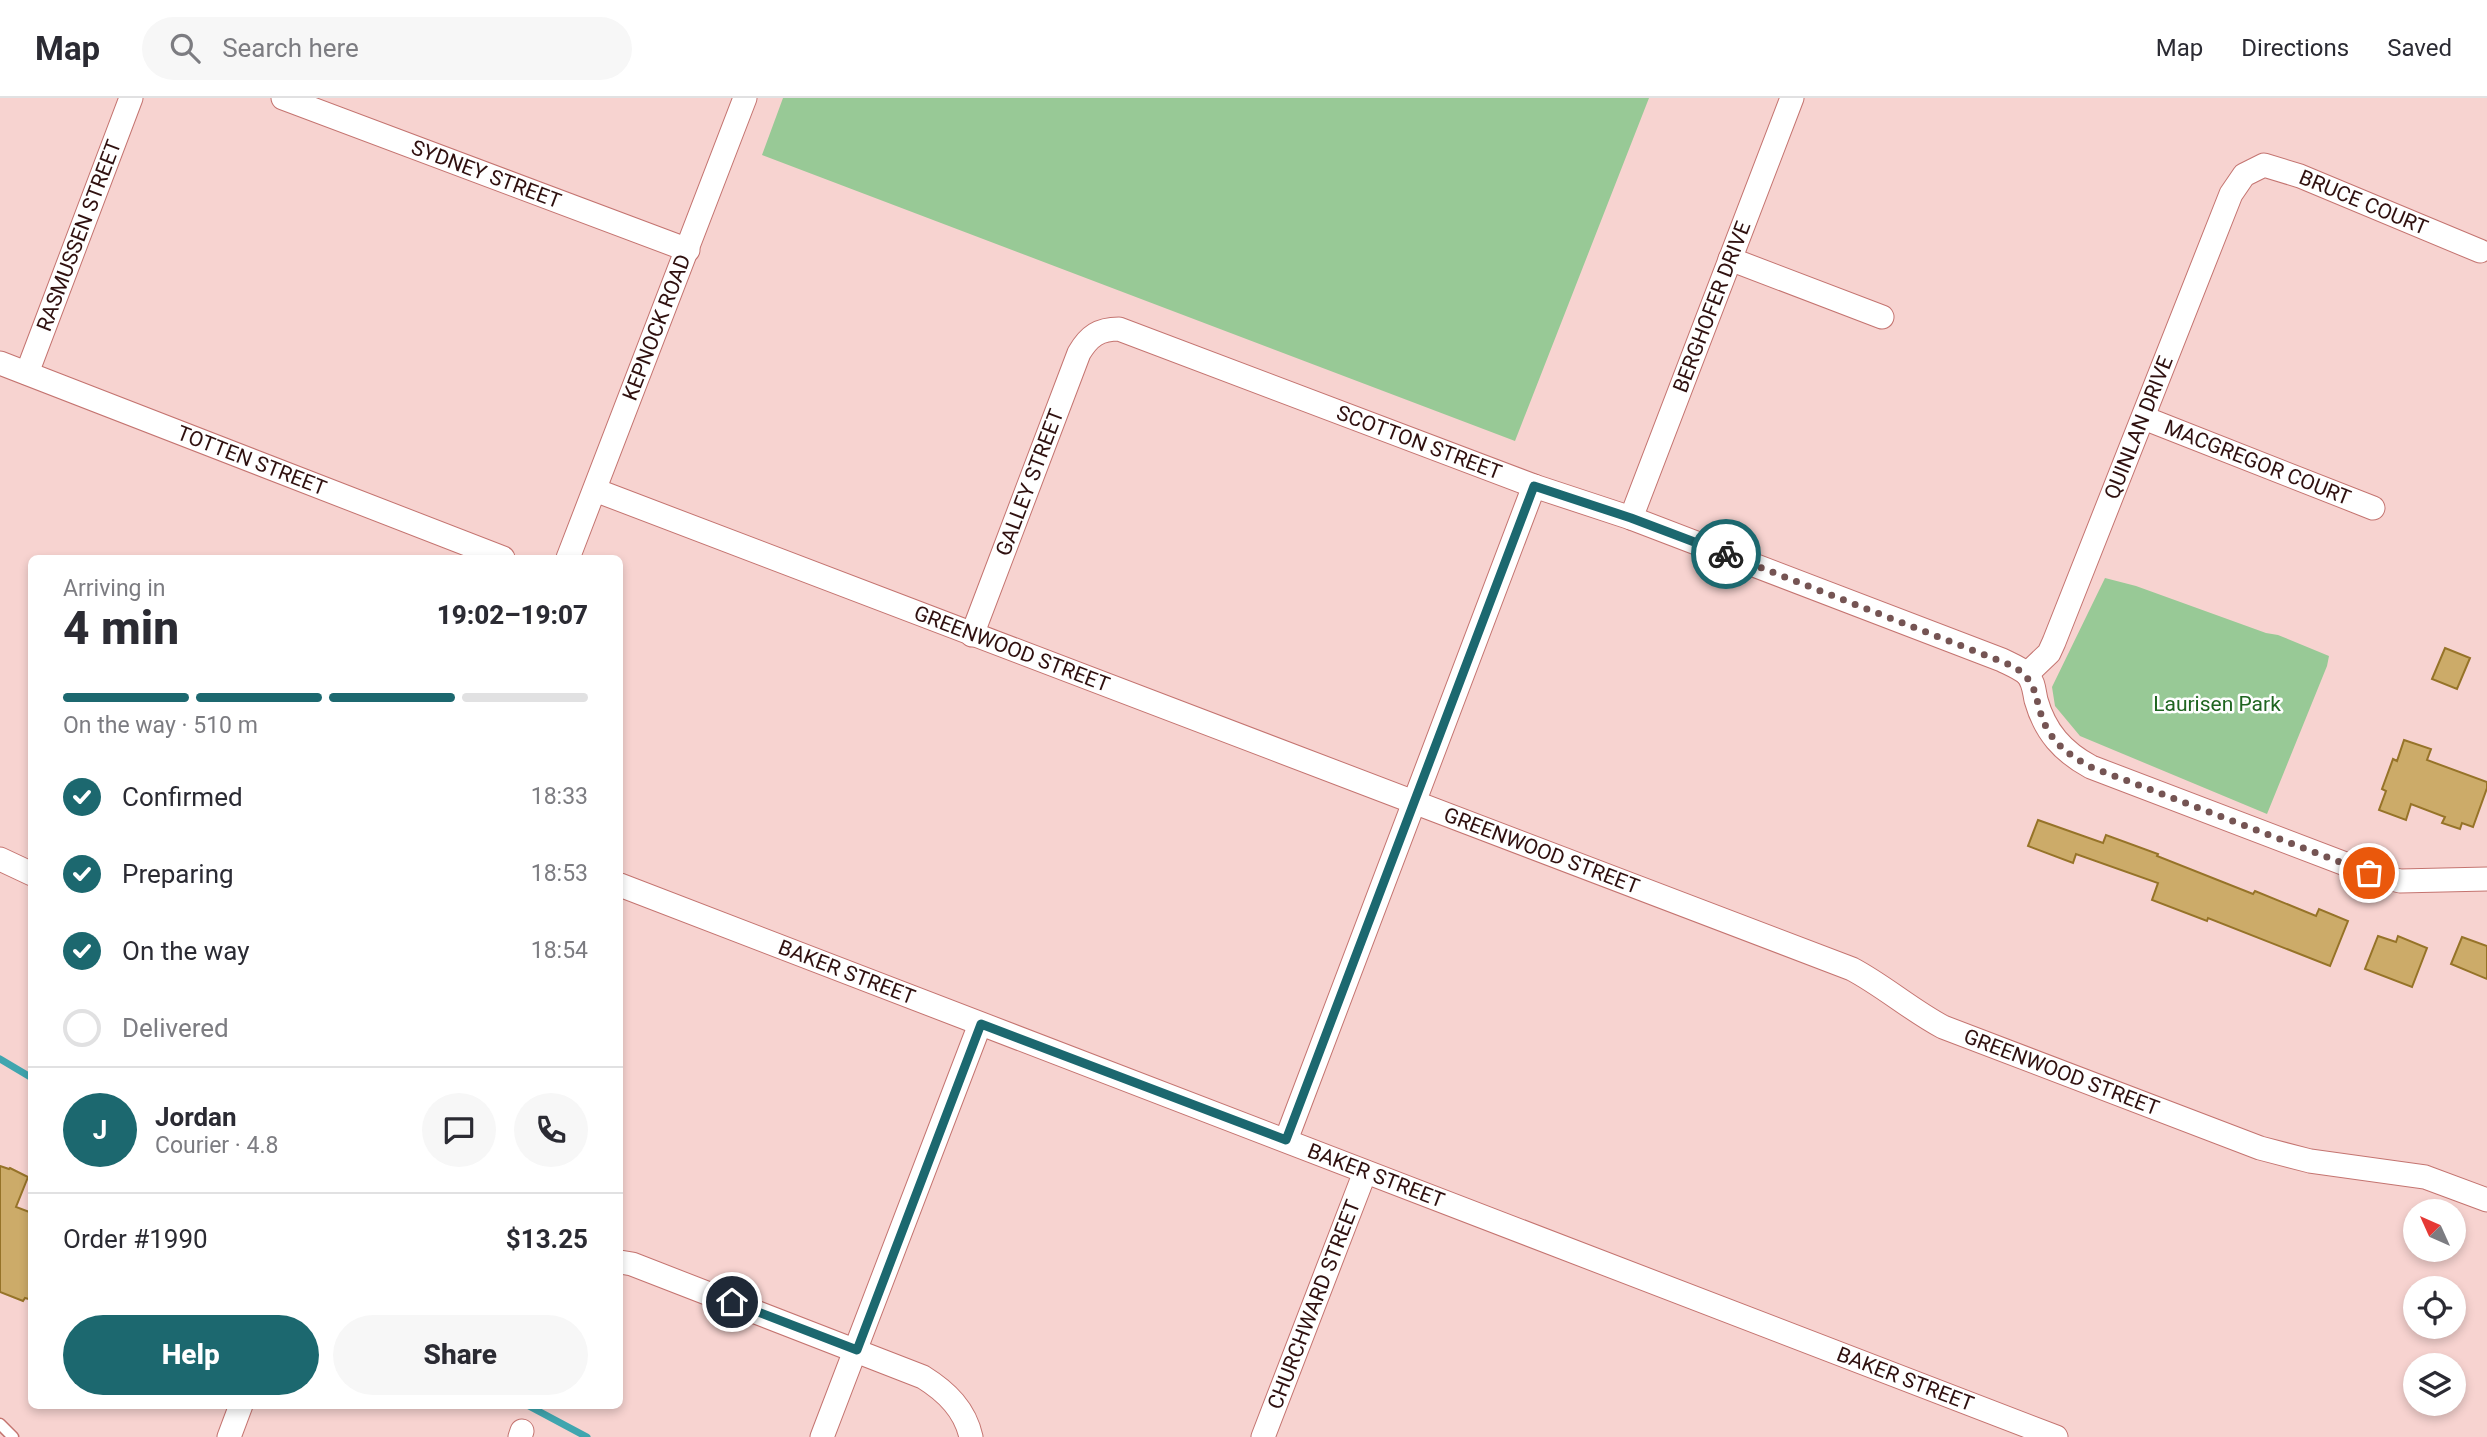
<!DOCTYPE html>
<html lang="en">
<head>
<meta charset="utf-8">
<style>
  body { margin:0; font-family:Roboto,sans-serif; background:#f7f7f7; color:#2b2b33; height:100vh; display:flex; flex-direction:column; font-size:26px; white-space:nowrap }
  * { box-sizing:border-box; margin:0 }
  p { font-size:23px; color:#7c7c81 }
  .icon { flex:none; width:38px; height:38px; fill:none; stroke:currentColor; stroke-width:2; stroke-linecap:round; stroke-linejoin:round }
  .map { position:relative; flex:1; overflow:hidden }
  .drawer { position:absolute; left:28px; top:457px; width:595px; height:854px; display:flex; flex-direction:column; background:#fff; border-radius:10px; box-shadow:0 4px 10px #0003 }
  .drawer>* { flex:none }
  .needle { width:46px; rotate:315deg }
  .fabs { position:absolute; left:2403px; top:1101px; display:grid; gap:14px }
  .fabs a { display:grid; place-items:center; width:63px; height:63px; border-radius:50%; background:#fff; box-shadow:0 4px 10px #0003; font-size:35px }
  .pin { position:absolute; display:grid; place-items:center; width:60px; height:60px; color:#fff; margin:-30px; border:4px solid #fff; border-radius:50%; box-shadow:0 2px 7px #0007 }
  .courier { position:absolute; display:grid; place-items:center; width:70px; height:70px; margin:-35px; border:5px solid #1c686f; border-radius:50%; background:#fff; color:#222; box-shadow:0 2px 9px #0007 }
  .summary em { font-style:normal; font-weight:800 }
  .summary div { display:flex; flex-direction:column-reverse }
  .summary { display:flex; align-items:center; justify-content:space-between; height:119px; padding:0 35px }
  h1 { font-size:46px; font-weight:800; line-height:52px }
  .bar { display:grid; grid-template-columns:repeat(4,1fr); gap:10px 7px; align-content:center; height:84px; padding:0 35px }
  .bar i { height:9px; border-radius:5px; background:#e1e1e2 }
  .bar .current { background:#1c686f }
  .bar p { grid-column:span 4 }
  .line { display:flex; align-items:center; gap:18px; padding:0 35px; border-top:2px solid #e1e1e2 }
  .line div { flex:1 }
  .round { display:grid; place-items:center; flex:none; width:74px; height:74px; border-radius:37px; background:#f7f7f7 }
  ol { padding:0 35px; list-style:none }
  li { display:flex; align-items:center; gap:21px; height:77px }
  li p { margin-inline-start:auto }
  li .icon { padding:7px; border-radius:50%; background:#1c686f; color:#fff; stroke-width:4 }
  li:last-child { color:#7c7c81 }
  li i { width:38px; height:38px; border:4px solid #e1e1e2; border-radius:50% }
  .button { display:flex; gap:14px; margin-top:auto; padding:14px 35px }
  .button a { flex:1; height:80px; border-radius:42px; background:#1c686f; color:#fff; font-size:28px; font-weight:800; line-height:80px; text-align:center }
  .button a+a { background:#f7f7f7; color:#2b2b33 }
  header { display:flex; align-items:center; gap:42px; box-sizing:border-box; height:98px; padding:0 35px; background:#fff; border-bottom:2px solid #e1e1e2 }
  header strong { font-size:33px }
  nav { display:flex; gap:38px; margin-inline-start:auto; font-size:24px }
  .search { width:490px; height:63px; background:#f7f7f7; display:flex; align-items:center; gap:18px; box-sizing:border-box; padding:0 24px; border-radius:38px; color:#7c7c81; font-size:26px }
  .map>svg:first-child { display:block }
  .green { fill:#98c996 }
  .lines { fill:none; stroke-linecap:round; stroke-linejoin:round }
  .stream { stroke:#40a6af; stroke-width:7 }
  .building { fill:#ccab69; stroke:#967328; stroke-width:2 }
  .service-casing { stroke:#c47470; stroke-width:13 }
  .minor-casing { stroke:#c47470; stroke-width:25 }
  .service { stroke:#fff; stroke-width:10 }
  .minor { stroke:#fff; stroke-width:23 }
  .done { stroke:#755453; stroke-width:7; stroke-dasharray:0 12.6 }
  .route { stroke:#1c686f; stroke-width:9 }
  .labels { text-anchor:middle; stroke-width:5; stroke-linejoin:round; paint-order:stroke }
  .street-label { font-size:21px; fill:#2f100f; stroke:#fefefe }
  .park-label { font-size:21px; fill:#1f6520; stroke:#fefefe }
</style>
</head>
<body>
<header>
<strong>Map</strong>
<div class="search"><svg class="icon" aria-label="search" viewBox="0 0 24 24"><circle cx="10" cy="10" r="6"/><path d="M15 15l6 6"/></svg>Search here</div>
<nav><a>Map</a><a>Directions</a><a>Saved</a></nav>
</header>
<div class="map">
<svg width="2487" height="1339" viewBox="0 0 2487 1339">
  <rect width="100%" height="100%" fill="#f7d3d0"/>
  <path class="green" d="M 783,0 L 1649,0 L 1515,343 L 762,57 Z
    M 2105,480 L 2136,488 L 2266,535 L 2278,537 L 2329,558 L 2327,568 L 2267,716 L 2080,638 L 2055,608 L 2052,589 Z"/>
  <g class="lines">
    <path class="stream" d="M 0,961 L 32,980
      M 527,1307 L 587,1339"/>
  </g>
  <path class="building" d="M 2445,550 L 2470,560 L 2457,591 L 2432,581 Z
    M 2404,642 L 2431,651 L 2427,662 L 2487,684 L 2487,690 L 2473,729 L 2462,725 L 2460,731 L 2442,725 L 2445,719 L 2411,706 L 2406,722 L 2379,712 L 2386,693 L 2382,691 L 2393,661 L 2397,663 Z
    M 2038,722 L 2103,745 L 2106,737 L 2158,756 L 2157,758 L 2253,796 L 2255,793 L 2316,818 L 2319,811 L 2348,823 L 2330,868 L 2208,820 L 2207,823 L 2152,802 L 2158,785 L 2076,756 L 2073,765 L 2028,748 Z
    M 2378,838 L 2396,844 L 2398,838 L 2427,850 L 2412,889 L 2365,871 Z
    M 2462,839 L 2487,848 L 2487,881 L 2451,866 Z
    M 0,1068 L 9,1071 L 10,1070 L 28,1079 L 16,1109 L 32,1115 L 32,1202 L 25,1200 L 23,1203 L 0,1194 Z"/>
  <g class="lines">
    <g class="service-casing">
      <path id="service" d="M 0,1326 L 13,1339"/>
    </g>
    <g class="minor-casing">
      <g id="minor">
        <path id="s1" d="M 283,0 L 688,152"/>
        <path d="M 1730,161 L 1882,219"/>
        <path id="s2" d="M 0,265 L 503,460"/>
        <path id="s3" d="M 27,275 L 131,0"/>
        <path id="s4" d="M 2144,320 L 2373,410"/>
        <path id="s5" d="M 595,392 L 1852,871 C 1884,888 1911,912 1943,929 L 2260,1050 L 2310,1063 L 2425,1079 L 2487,1102"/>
        <path id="s6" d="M 1631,420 L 1792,0"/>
        <path id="s7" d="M 568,460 L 745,0"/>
        <path id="s8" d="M 972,537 L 1079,255 C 1089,238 1099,231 1119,231 L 1534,388 L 1631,420 L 2002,562 C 2010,566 2020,570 2027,576 C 2034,584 2034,593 2036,602 C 2045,634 2063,654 2091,669 L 2369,775 L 2400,783 L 2487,781"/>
        <path id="s9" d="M 2027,576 L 2049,555 L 2054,544 L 2231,96 L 2244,77 L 2264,67 L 2300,78 L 2480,153"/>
        <path d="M 0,761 L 32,776"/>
        <path id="s10" d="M 620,787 L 2056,1339"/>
        <path d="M 1286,1042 L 1534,388"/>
        <path d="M 620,1164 L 632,1166 L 923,1279 C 947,1294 965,1312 971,1339"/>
        <path d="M 229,1339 L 241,1307"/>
        <path d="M 520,1339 L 522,1333"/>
        <path d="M 822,1339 L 980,926"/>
        <path id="s11" d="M 1263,1339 L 1365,1074"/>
      </g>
    </g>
    <use href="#service" class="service"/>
    <use href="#minor" class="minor"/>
  </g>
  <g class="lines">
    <path class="done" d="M 1726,456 L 2013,568 C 2043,587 2032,606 2049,634 C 2059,650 2074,660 2091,669 L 2369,775"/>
    <path class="route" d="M 732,1204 L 857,1252 L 981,926 L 1286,1042 L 1534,388 L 1631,420 L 1726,456"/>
  </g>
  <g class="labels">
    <g class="street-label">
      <text dy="7" stroke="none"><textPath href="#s1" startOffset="217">SYDNEY STREET</textPath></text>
      <text dy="7" stroke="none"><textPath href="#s9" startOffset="676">BRUCE COURT</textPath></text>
      <text dy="7" stroke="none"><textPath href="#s3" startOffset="147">RASMUSSEN STREET</textPath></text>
      <text dy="7" stroke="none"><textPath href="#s6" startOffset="226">BERGHOFER DRIVE</textPath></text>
      <text dy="7" stroke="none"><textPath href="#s7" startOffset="247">KEPNOCK ROAD</textPath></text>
      <text dy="7" stroke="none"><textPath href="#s9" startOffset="273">QUINLAN DRIVE</textPath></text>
      <text dy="7" stroke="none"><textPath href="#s8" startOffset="672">SCOTTON STREET</textPath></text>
      <text dy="7" stroke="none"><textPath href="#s2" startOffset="270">TOTTEN STREET</textPath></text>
      <text dy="7" stroke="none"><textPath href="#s4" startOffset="122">MACGREGOR COURT</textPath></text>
      <text dy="7" stroke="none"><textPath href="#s8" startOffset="163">GALLEY STREET</textPath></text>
      <text dy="7" stroke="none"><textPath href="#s5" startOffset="446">GREENWOOD STREET</textPath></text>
      <text dy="7" stroke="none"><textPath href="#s5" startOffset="1013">GREENWOOD STREET</textPath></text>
      <text dy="7" stroke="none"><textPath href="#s10" startOffset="243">BAKER STREET</textPath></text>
      <text dy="7" stroke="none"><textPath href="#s5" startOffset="1580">GREENWOOD STREET</textPath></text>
      <text dy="7" stroke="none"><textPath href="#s10" startOffset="810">BAKER STREET</textPath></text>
      <text dy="7" stroke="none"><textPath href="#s11" startOffset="142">CHURCHWARD STREET</textPath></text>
      <text dy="7" stroke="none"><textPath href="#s10" startOffset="1377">BAKER STREET</textPath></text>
    </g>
    <g class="park-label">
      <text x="2217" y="613">Laurisen Park</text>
    </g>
  </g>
</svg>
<div class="fabs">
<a><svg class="needle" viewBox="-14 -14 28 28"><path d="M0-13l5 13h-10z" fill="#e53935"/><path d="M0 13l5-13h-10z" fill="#7c7c81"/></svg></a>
<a><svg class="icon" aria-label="locate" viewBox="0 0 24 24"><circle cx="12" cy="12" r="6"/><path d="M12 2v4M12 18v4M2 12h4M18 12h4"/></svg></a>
<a><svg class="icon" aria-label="layers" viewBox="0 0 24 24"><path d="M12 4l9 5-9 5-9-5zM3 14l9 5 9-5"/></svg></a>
</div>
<div class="pin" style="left:2369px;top:775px;background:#ea580c"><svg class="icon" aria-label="bag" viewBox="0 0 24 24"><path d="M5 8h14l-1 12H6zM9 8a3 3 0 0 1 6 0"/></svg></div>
<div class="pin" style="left:732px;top:1204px;background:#1f2937"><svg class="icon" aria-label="home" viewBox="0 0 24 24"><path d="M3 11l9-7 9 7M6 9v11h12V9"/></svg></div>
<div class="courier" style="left:1726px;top:456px"><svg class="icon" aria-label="bike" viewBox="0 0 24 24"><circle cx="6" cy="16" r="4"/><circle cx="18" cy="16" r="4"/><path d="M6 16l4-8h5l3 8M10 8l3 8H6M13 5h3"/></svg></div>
<section class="drawer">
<div class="summary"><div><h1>4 min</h1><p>Arriving in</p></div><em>19:02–19:07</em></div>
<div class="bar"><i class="current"></i><i class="current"></i><i class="current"></i><i></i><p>On the way · 510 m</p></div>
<ol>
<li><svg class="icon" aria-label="check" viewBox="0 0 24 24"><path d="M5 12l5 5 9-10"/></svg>Confirmed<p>18:33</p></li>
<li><svg class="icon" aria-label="check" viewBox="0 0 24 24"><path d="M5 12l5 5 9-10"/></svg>Preparing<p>18:53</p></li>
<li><svg class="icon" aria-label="check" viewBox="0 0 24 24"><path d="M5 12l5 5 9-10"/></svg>On the way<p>18:54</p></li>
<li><i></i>Delivered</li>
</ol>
<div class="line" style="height:126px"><b class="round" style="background:#1c686f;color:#fff">J</b><div><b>Jordan</b><p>Courier · 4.8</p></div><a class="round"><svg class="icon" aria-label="chat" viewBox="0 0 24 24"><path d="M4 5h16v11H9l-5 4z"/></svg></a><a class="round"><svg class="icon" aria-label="phone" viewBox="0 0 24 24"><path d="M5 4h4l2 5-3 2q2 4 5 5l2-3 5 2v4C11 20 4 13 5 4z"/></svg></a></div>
<div class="line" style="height:91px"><div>Order #1990</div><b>$13.25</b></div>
<div class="button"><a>Help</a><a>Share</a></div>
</section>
</div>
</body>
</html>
